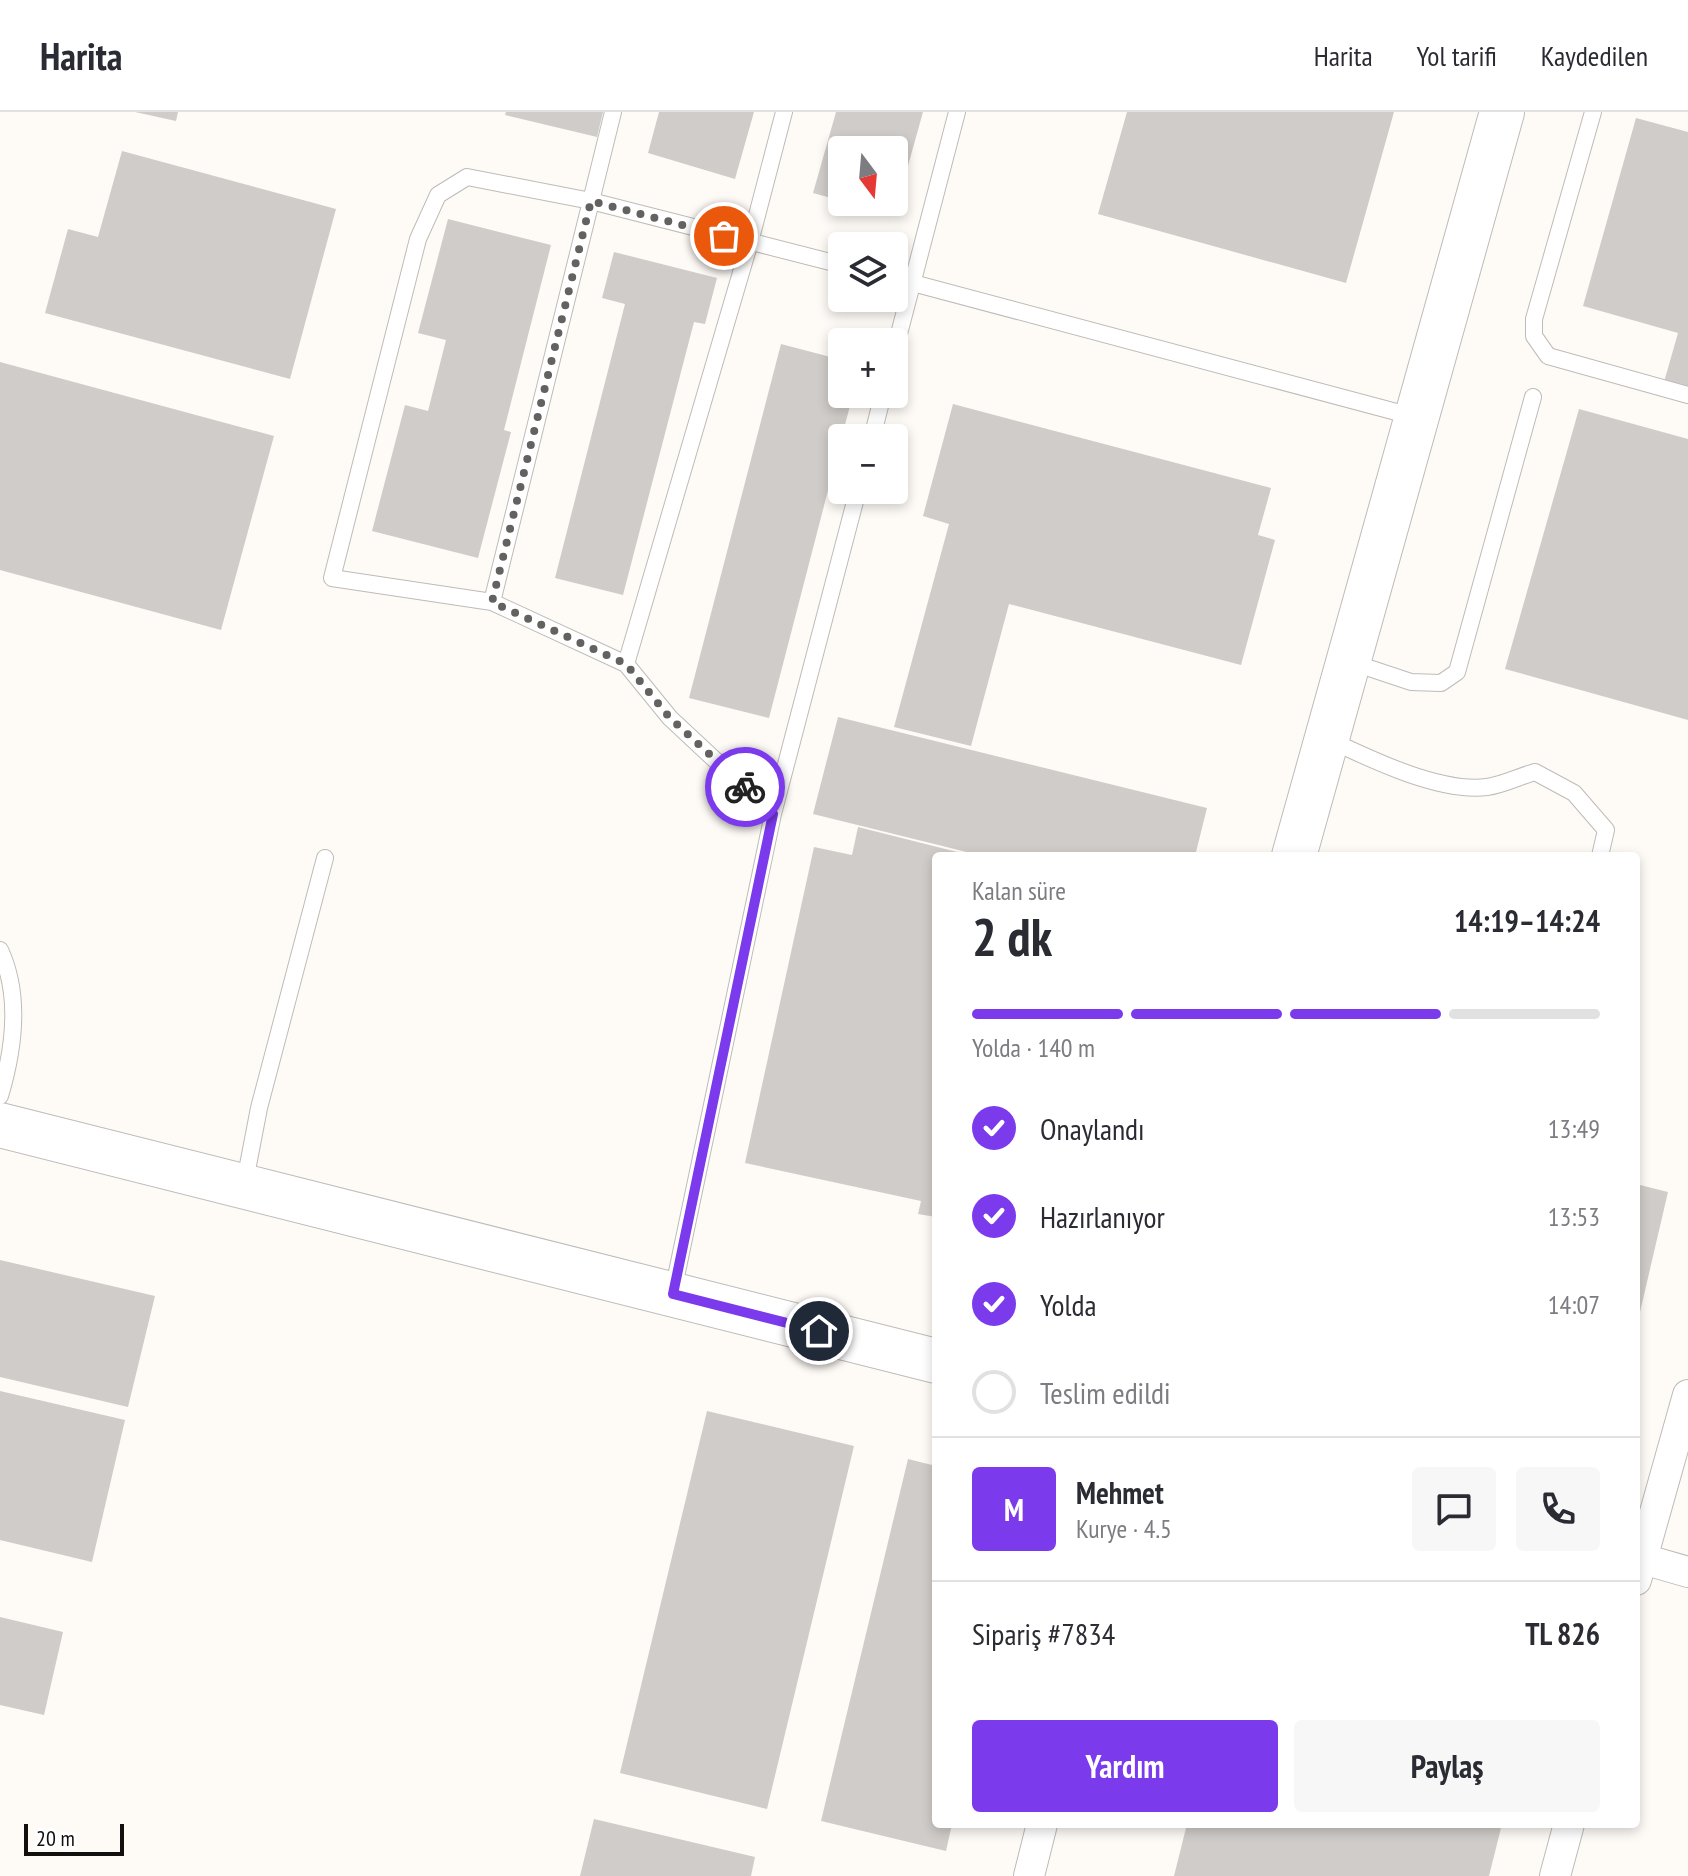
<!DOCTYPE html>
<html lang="tr">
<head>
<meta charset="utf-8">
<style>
  body { margin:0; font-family:"PT Sans Narrow",sans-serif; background:#f7f7f7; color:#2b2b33; height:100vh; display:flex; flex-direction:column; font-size:30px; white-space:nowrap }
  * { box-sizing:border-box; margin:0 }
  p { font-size:26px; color:#7c7c81 }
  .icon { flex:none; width:44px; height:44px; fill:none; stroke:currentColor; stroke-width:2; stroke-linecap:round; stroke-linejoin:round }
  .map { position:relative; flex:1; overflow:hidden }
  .sheet { position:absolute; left:932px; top:740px; width:708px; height:976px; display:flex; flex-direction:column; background:#fff; border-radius:8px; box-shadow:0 4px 12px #0003 }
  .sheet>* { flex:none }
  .needle { width:52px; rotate:164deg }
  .buttons { position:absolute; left:828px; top:24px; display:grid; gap:16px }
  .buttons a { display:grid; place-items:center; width:80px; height:80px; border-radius:8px; background:#fff; box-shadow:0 4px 12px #0003; font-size:40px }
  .scale { position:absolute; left:24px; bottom:20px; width:100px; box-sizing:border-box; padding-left:8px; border:4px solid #11100f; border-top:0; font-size:22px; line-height:28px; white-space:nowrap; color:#11100f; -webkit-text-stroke:6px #fff; paint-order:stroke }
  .pin { position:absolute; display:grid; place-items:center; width:68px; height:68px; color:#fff; margin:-34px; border:4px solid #fff; border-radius:50%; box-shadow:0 2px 8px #0007 }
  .courier { position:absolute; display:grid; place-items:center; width:80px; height:80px; margin:-40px; border:6px solid #7c3aed; border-radius:50%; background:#fff; color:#222; box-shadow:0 2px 10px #0007 }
  .summary em { font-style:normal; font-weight:700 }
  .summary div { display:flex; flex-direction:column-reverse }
  .summary { display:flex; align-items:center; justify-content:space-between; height:136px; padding:0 40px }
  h1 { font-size:52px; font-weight:700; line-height:60px }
  .bar { display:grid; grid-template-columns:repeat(4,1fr); gap:12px 8px; align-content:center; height:96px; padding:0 40px }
  .bar i { height:10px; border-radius:6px; background:#e1e1e2 }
  .bar .on { background:#7c3aed }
  .bar p { grid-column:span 4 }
  .line { display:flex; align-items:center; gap:20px; padding:0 40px; border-top:2px solid #e1e1e2 }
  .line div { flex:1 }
  .round { display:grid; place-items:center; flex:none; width:84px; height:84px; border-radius:8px; background:#f7f7f7 }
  ol { padding:0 40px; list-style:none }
  li { display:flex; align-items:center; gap:24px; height:88px }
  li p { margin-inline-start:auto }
  li .icon { padding:8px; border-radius:50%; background:#7c3aed; color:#fff; stroke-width:4 }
  li:last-child { color:#7c7c81 }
  li i { width:44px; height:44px; border:4px solid #e1e1e2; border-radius:50% }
  .primary-button { display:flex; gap:16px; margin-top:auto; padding:16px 40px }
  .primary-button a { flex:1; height:92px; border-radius:8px; background:#7c3aed; color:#fff; font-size:32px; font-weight:700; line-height:92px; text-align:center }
  .primary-button a+a { background:#f7f7f7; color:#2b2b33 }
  header { display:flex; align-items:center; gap:48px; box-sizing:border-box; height:112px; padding:0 40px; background:#fff; border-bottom:2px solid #e1e1e2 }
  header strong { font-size:38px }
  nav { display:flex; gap:44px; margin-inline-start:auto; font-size:28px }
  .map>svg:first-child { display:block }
  .building { fill:#d0ccc9 }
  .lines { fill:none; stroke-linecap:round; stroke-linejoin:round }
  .lane-casing { stroke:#bfbbb8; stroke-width:18 }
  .street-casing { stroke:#bfbbb8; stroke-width:32 }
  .secondary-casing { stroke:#bfbbb8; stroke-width:46 }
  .lane { stroke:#fff; stroke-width:16 }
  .street { stroke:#fff; stroke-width:30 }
  .secondary { stroke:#fff; stroke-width:44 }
  .done { stroke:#646260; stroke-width:8; stroke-dasharray:0 14.4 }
  .route { stroke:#7c3aed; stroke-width:10 }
</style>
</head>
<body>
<header>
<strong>Harita</strong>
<nav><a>Harita</a><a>Yol tarifi</a><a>Kaydedilen</a></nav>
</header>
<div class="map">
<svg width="1688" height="1764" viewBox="0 0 1688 1764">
  <rect width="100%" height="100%" fill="#fefaf6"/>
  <path class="building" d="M 135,0 L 178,0 L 176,9 Z
    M 506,0 L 603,0 L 597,25 L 505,3 Z
    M 659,0 L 754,0 L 735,67 L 648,41 Z
    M 836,0 L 923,0 L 894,104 L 848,91 L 894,90 L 894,38 L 842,38 L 842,89 L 813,81 Z
    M 1127,0 L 1394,0 L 1346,171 L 1098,102 Z
    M 1636,6 L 1688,20 L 1688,277 L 1664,270 L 1678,221 L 1583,194 Z
    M 122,39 L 336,97 L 290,267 L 45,201 L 68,117 L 98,125 Z
    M 448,107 L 551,133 L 504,318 L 511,320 L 478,446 L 372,419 L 405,293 L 428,299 L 446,228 L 418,221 Z
    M 614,140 L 717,166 L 705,212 L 694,210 L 623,483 L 555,466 L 625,192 L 602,186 Z
    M 781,232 L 842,248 L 842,282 L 853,282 L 769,606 L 689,586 Z
    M 0,250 L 274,324 L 221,518 L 0,458 Z
    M 953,292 L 1271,376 L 1258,423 L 1275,428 L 1241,553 L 1009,492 L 971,634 L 894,615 L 949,412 L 923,404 Z
    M 1579,297 L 1688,327 L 1688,608 L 1505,557 Z
    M 838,605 L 1207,696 L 1195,744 L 983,744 L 813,702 Z
    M 858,715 L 969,743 L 936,744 L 936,1105 L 918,1102 L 921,1089 L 745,1051 L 814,735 L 852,743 Z
    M 1636,1072 L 1668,1080 L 1637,1213 L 1636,1213 Z
    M 0,1148 L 155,1184 L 128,1295 L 0,1265 Z
    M 0,1279 L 125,1308 L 92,1450 L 0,1428 Z
    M 707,1299 L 854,1334 L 767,1697 L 620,1661 Z
    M 908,1347 L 936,1354 L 936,1712 L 952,1712 L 946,1739 L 821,1709 Z
    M 0,1505 L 63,1520 L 44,1603 L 0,1593 Z
    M 594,1707 L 755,1745 L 751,1764 L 580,1764 Z
    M 1187,1712 L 1502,1712 L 1489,1764 L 1174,1764 Z"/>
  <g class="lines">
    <g class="lane-casing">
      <path id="lane" d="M 1593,0 L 1534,207 L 1534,224 L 1548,244 L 1688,283
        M 894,166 L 1415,305
        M 894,241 L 957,0
        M 872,326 L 883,282
        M 492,490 L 613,0
        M 1351,550 L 1411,570 L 1441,571 L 1457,560 L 1533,285
        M 626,552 L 750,130 L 784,0
        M 1328,627 C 1370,647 1440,681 1487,675 C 1503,673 1520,664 1535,660 L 1574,681 L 1606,718 L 1600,744
        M 773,702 L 670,606 L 626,552 L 492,490 L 332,466 L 418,127 L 438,83 L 467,65 L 591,89 L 842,153
        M 0,838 C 21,883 14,937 0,984
        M 244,1074 L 259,996 L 325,746
        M 673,1179 L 773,702 L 858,378"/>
    </g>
    <g class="street-casing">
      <path id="street" d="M 1636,1445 L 1688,1460
        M 1636,1468 L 1688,1283
        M 1029,1764 L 1042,1712
        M 1555,1764 L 1569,1712"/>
    </g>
    <g class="secondary-casing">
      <path id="secondary" d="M 1294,744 L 1502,0
        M 0,1013 L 936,1249"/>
    </g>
    <use href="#lane" class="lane"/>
    <use href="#street" class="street"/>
    <use href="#secondary" class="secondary"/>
  </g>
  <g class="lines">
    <path class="done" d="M 724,124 L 591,89 L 492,490 L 626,552 L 670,606 L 745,675"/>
    <path class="route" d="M 745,675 L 773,702 L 673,1182 L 819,1219"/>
  </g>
</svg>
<div class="buttons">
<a><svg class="needle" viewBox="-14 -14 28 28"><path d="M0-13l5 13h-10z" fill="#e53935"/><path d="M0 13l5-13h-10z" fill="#7c7c81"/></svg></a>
<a><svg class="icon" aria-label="layers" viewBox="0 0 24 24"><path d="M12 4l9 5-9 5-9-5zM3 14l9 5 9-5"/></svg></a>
<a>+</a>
<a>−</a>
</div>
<div class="scale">20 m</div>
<div class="pin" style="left:724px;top:124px;background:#ea580c"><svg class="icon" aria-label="bag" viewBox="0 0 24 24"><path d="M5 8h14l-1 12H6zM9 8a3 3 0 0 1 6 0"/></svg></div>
<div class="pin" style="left:819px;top:1219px;background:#1f2937"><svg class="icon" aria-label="home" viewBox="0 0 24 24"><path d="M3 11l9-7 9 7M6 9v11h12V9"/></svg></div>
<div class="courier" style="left:745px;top:675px"><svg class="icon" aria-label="bike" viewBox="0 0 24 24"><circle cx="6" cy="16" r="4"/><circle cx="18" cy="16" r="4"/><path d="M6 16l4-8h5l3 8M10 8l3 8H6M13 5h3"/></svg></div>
<section class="sheet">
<div class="summary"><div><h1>2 dk</h1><p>Kalan süre</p></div><em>14:19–14:24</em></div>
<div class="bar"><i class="on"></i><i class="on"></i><i class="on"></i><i></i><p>Yolda · 140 m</p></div>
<ol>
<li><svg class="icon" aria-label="check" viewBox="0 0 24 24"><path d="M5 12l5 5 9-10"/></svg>Onaylandı<p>13:49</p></li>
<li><svg class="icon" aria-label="check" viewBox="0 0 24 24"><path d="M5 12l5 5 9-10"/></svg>Hazırlanıyor<p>13:53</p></li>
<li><svg class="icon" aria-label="check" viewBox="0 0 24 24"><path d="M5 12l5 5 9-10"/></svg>Yolda<p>14:07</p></li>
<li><i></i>Teslim edildi</li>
</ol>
<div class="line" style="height:144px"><b class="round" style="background:#7c3aed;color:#fff">M</b><div><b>Mehmet</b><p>Kurye · 4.5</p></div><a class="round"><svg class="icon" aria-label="chat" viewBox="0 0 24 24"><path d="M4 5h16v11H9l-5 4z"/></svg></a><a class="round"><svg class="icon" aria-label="phone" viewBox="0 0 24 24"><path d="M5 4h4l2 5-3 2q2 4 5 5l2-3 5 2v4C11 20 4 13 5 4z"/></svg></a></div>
<div class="line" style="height:104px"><div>Sipariş #7834</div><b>TL 826</b></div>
<div class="primary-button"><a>Yardım</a><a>Paylaş</a></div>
</section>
</div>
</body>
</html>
